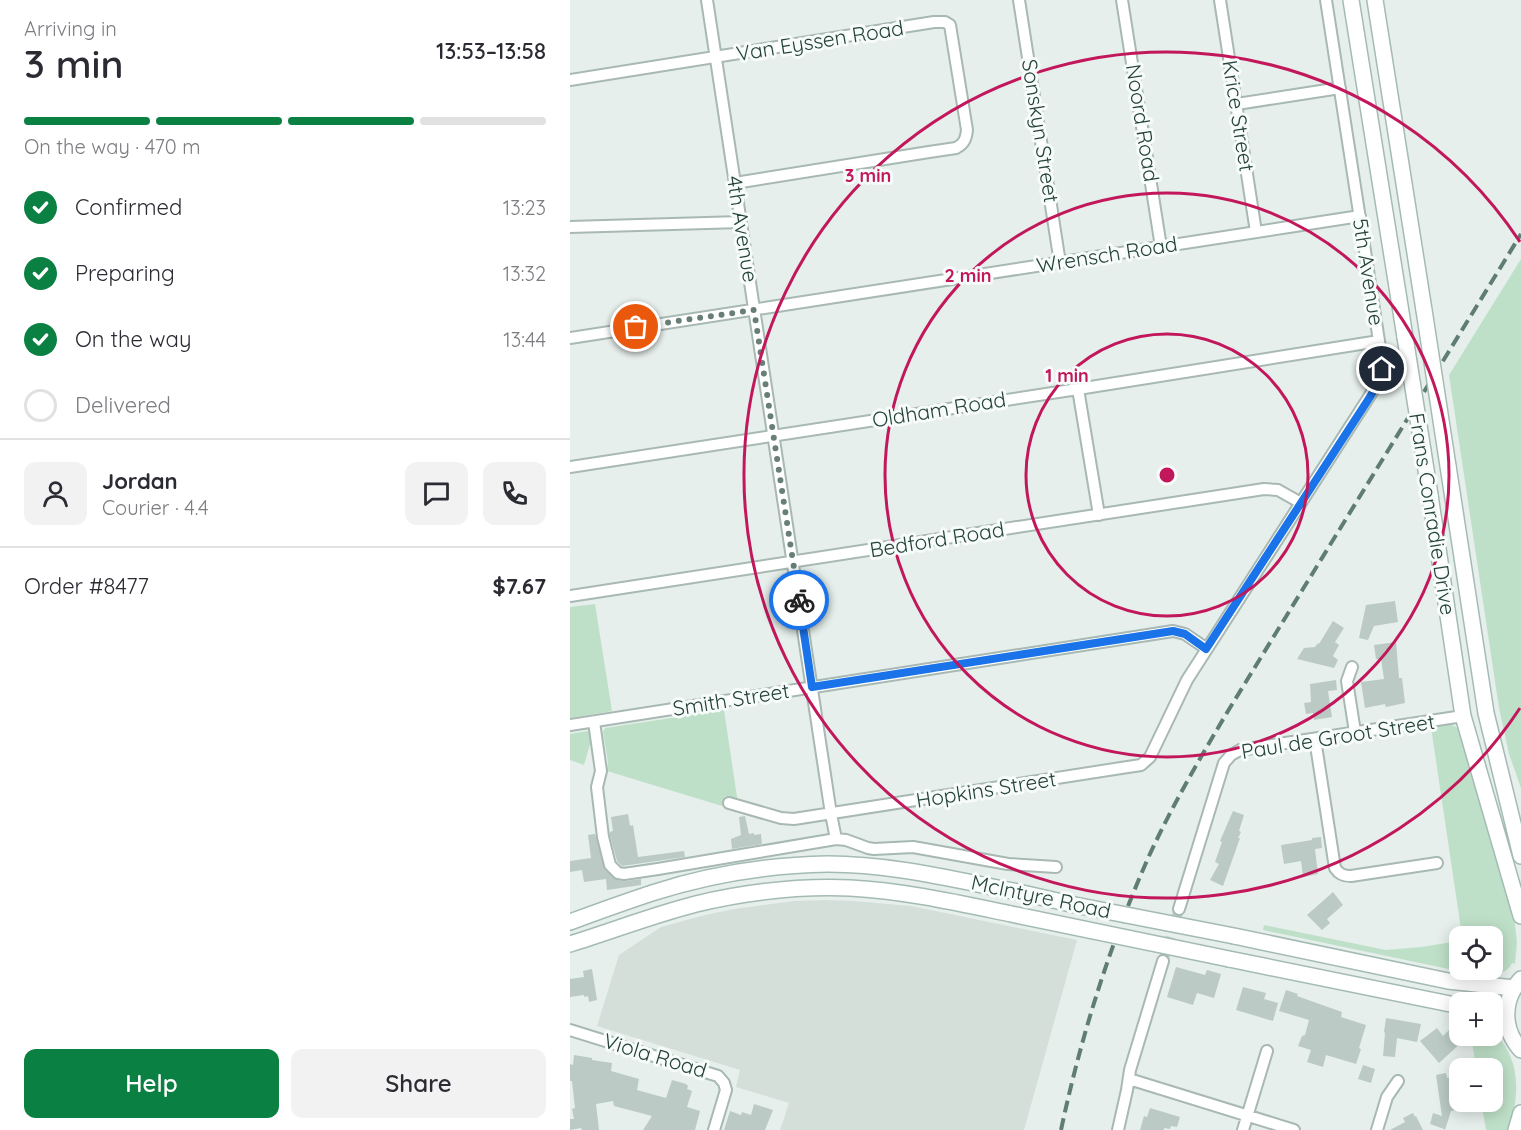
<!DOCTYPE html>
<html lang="en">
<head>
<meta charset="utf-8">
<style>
  body { margin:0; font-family:Quicksand,sans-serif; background:#f2f2f3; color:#2b2b33; height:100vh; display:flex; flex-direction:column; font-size:22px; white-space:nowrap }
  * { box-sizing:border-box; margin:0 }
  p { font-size:20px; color:#7c7c81 }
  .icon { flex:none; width:33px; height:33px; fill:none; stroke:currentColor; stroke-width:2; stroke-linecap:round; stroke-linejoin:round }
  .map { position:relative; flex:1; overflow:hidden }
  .panel { display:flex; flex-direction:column; background:#fff; width:570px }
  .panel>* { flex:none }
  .controls { position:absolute; left:879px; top:926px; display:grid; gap:12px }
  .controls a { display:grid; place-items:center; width:54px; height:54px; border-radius:12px; background:#fff; box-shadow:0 3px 15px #0003; font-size:30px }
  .pin { position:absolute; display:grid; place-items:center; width:51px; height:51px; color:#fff; margin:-26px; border:3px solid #fff; border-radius:50%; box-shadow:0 2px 6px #0007 }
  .courier { position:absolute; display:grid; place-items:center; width:60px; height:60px; margin:-30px; border:4px solid #1a73e8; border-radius:50%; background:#fff; color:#222; box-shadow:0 2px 8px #0007 }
  .summary em { font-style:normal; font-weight:600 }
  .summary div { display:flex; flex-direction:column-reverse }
  .summary { display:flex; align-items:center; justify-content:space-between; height:102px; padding:0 24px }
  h1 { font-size:39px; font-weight:600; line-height:45px }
  .bar { display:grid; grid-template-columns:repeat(4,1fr); gap:9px 6px; align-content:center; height:72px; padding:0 24px }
  .bar i { height:8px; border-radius:4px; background:#e1e1e2 }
  .bar .active { background:#0b8043 }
  .bar p { grid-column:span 4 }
  .line { display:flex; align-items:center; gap:15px; padding:0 24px; border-top:2px solid #e1e1e2 }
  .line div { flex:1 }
  .round { display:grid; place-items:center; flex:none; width:63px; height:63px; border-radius:12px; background:#f2f2f3 }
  ol { padding:0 24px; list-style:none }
  li { display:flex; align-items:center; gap:18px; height:66px }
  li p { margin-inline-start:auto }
  li .icon { padding:6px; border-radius:50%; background:#0b8043; color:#fff; stroke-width:4 }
  li:last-child { color:#7c7c81 }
  li i { width:33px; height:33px; border:3px solid #e1e1e2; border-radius:50% }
  .primary-button { display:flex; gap:12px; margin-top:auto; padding:12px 24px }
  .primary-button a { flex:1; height:69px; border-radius:12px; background:#0b8043; color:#fff; font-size:24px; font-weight:600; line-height:69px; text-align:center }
  .primary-button a+a { background:#f2f2f3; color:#2b2b33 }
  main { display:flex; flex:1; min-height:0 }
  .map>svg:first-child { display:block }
  .built { fill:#d4dfda }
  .green { fill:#bfe0c8 }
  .building { fill:#bbcac4 }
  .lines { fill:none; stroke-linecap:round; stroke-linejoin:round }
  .minor-tunnel { stroke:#bfccc8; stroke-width:10; stroke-dasharray:10 5; stroke-linecap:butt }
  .minor-casing { stroke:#a8b8b2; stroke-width:14 }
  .secondary-casing { stroke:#a4bbb3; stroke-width:18 }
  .minor { stroke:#fff; stroke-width:10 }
  .secondary { stroke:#fff; stroke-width:15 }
  .rail { stroke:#5f7d75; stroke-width:4; stroke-dasharray:12 6; stroke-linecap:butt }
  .secondary-bridge-casing { stroke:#a4bbb3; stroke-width:18; stroke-linecap:butt }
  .secondary-bridge { stroke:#fff; stroke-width:15 }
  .done { stroke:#687f78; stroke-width:6; stroke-dasharray:0 10.8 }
  .route { stroke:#1a73e8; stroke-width:8 }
  .ring { fill:none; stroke:#c2185b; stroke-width:3 }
  .labels { text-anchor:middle; stroke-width:6; stroke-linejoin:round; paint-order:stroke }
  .street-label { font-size:21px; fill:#24423a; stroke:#f7fbf9 }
  .centre { fill:#c2185b; stroke:#f7fbf9; stroke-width:3 }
  .ring-label { font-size:18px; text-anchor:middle; font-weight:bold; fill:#c2185b; stroke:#f7fbf9; stroke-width:6; stroke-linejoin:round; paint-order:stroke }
</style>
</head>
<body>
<main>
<section class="panel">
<div class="summary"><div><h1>3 min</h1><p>Arriving in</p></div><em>13:53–13:58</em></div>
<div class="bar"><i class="active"></i><i class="active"></i><i class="active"></i><i></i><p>On the way · 470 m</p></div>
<ol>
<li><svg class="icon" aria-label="check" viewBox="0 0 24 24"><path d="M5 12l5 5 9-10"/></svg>Confirmed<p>13:23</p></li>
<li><svg class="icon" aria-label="check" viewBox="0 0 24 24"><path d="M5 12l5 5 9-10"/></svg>Preparing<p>13:32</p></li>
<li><svg class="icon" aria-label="check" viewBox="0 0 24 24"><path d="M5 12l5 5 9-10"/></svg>On the way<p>13:44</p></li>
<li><i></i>Delivered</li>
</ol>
<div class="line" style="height:108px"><a class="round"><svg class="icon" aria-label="person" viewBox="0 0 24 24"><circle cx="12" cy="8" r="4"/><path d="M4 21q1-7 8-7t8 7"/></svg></a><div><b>Jordan</b><p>Courier · 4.4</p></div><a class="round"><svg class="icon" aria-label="chat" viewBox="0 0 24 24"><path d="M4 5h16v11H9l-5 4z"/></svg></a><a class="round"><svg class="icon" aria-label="phone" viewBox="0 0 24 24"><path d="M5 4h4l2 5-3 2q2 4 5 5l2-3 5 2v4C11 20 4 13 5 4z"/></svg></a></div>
<div class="line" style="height:78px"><div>Order #8477</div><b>$7.67</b></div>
<div class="primary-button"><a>Help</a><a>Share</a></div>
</section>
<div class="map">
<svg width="951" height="1130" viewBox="0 0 951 1130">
  <rect width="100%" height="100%" fill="#e6efeb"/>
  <path class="built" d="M 254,900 L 283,901 L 341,906 L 507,940 L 454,1130 L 210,1130 L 219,1103 L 166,1087 L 170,1070 L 27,1026 L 49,955 L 91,927 L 135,915 L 164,909 L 224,901 Z"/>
  <path class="green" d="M 951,259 L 951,788 L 939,754 L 929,708 L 879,375 Z
    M 25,604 L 42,711 L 0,718 L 0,607 Z
    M 154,710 L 167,797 L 166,800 L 155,796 L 152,806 L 37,771 L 38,762 L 33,732 L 35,728 Z
    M 880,724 L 888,728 L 890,731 L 898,764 L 944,916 L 947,942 L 945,964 L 942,963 C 936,976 920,975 907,975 L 693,930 L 694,925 L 816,950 L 851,947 L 889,941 L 890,969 L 922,969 L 922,936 L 892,936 L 861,727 Z
    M 18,731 L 21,734 L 21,741 L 14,765 L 0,760 L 0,734 Z
    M 923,1032 C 951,1058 950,1093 939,1130 L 916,1130 L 911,1101 L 922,1101 L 922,1068 L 906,1068 L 901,1035 L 922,1035 Z"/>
  <path class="building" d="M 825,601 L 828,622 L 804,626 L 798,640 L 789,638 L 796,605 Z
    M 763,621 L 774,628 L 765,642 L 769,645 L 763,656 L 768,660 L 764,668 L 727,659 L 734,648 L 745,647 L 748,643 L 749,644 Z
    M 826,642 L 829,678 L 832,678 L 835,703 L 816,707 L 815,704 L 795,708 L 791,682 L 814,679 L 811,659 L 806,659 L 804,645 Z
    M 766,680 L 767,690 L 758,691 L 762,717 L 744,720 L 743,713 L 736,714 L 734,703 L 741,702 L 740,684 Z
    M 663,811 L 674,815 L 669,831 L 671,832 L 668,838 L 670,838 L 653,886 L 640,880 L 649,864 L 645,862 L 652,842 L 650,841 Z
    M 58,814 L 60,826 L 63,825 L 68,857 L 114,851 L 115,857 L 52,866 L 47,861 L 40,836 L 40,832 L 43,831 L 41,817 Z
    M 175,816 L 179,834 L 184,833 L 184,835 L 191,834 L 192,844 L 162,849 L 161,839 L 171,835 L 169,817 Z
    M 25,834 L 35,870 L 47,880 L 55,881 L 71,879 L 71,885 L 37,890 L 36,879 L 14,882 L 12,870 L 0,872 L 0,861 L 21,858 L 18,835 Z
    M 751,837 L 752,848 L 745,849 L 748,874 L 733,877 L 731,861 L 714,864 L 711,845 L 742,840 L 742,838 Z
    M 763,892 L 773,905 L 757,919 L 760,923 L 752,930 L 737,915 Z
    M 606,967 L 635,975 L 637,970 L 651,974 L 644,998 L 627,993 L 623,1005 L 597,997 Z
    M 22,969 L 27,1000 L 19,1002 L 18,996 L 14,997 L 14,995 L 0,997 L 0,979 L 14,977 L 13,971 Z
    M 673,987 L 696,993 L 694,999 L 708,1003 L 703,1021 L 666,1010 Z
    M 716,990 L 728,994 L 727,996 L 772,1012 L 771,1017 L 796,1025 L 789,1048 L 791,1049 L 786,1064 L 756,1055 L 753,1067 L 737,1062 L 741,1050 L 728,1046 L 732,1036 L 735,1035 L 739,1020 L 709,1011 Z
    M 816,1018 L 851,1024 L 847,1042 L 827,1038 L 825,1057 L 813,1056 L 815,1033 L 814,1032 Z
    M 867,1028 L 873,1036 L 880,1029 L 892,1042 L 869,1063 L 850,1041 Z
    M 4,1055 L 22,1058 L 22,1060 L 42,1063 L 41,1071 L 69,1079 L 67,1090 L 96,1098 L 102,1080 L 116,1084 L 118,1086 L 117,1089 L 122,1091 L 117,1107 L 130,1111 L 125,1130 L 73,1130 L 82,1116 L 44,1106 L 43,1101 L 26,1104 L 29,1130 L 12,1130 L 11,1128 L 0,1130 L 0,1119 L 4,1119 L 2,1109 L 5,1108 L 2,1081 L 0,1081 L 0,1064 L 3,1065 Z
    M 793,1065 L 805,1069 L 801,1083 L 788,1079 Z
    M 876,1073 L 877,1078 L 890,1076 L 890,1101 L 910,1101 L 910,1106 L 881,1111 L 875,1130 L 874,1129 L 860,1124 L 863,1113 L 872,1116 L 866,1075 Z
    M 184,1104 L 203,1110 L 195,1130 L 154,1130 L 160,1111 L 171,1115 L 172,1112 L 181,1115 Z
    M 580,1108 L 610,1117 L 607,1127 L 601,1126 L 600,1129 L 594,1128 L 594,1130 L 570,1130 L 574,1116 L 577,1117 Z
    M 843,1113 L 845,1117 L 846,1116 L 853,1130 L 820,1130 L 835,1122 L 833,1118 Z"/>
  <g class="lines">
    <path class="minor-tunnel" d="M 593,961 L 609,909"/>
    <g class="minor-casing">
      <path id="minor" d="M 137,0 L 261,814 L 266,839 L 276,840 L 298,848 L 304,849 L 343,847 L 438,864 L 486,867
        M 449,0 L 490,263
        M 552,0 L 591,247
        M 650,0 L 686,232
        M 0,80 L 364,22 L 375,22 L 380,25 L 397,130 C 396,139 394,144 386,148 L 359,152 L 165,183
        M 667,104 L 770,88
        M 0,227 L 171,222
        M 0,338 L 790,216
        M 508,389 L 529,515
        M 0,467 L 508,389 L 809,341
        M 0,596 L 694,489 L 708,490 L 731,503
        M 782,667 L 777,681 L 785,732
        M 24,722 L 31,771 L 27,787 L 33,837 L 40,865 L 48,873 L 54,874 L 88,869 L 266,839
        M 0,725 L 603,631 L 615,634 L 637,649
        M 745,739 L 765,868 C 769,874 773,876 781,876 L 867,863
        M 159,803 L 211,818 L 224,819 L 551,768 L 571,765 L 580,757 L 617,680 L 799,397 C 814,373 813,368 809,341 L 756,0
        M 609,909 L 654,763 L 661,755 L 670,750 L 893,716
        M 0,1030 L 148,1076 L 154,1083 L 156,1090 L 144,1130
        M 559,1079 L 724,1130
        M 548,1130 L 557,1090 L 560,1070 L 593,961
        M 673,1130 L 697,1051
        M 807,1130 L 817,1097 L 828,1081"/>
    </g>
    <g class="secondary-casing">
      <path id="secondary" d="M 781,0 L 835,337
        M 805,0 L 854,310
        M 878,466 L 916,713 L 951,856
        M 860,495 L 893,716 L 951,916
        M 0,922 C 27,912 55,902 82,893 C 138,875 199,865 258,864 C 322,864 385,880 448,892
        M 664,936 L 878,981 L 944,988
        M 0,944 C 42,931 83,915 126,904 C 176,892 228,886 280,888 C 335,891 388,903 441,914
        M 659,959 L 890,1006
        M 951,979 C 932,1000 932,1029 951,1050
        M 922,1020 L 938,1029
        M 946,1130 L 951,1113"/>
    </g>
    <use href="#minor" class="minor"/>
    <use href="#secondary" class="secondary"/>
    <path class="rail" d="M 491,1130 C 511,1036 540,944 579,856 C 602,806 630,758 658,711 L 951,234"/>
    <g class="secondary-bridge-casing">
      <path id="secondary-bridge" d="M 854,310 L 878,466
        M 835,337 L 860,495
        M 448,892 L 505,905 L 664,936
        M 441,914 L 659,959"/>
    </g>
    <use href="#secondary-bridge" class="secondary-bridge"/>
  </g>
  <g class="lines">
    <path class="done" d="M 66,327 L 184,310 L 229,600"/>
    <path class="route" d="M 229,600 L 242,687 L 603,631 L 615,634 L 636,649 L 800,397 L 808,383 L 812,369"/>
  </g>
  <g class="ring">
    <circle cx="597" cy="475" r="141"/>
    <circle cx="597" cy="475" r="282"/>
    <path d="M950 708A423 423 0 1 1 950 242"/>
  </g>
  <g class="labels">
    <g class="street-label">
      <text transform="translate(250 41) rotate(-9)" y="7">Van Eyssen Road</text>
      <text transform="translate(668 116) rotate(81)" y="7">Krice Street</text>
      <text transform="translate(572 123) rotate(81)" y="7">Noord Road</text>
      <text transform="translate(470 131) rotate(81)" y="7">Sonskyn Street</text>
      <text transform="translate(172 229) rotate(81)" y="7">4th Avenue</text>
      <text transform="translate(537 255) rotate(-9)" y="7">Wrensch Road</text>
      <text transform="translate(798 272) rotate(81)" y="7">5th Avenue</text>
      <text transform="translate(369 410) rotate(-9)" y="7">Oldham Road</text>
      <text transform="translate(862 514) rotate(81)" y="7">Frans Conradie Drive</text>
      <text transform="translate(367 540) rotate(-9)" y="7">Bedford Road</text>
      <text transform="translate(161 700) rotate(-9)" y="7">Smith Street</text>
      <text transform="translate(768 737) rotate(-9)" y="7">Paul de Groot Street</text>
      <text transform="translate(416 790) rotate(-9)" y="7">Hopkins Street</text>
      <text transform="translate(471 897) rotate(12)" y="7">McIntyre Road</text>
      <text transform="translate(85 1056) rotate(17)" y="7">Viola Road</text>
    </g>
  </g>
  <circle cx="597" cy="475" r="9" class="centre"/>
  <g class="ring-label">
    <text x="298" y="182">3 min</text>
    <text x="398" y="282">2 min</text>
    <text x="497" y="382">1 min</text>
  </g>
</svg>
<div class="controls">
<a><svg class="icon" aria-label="locate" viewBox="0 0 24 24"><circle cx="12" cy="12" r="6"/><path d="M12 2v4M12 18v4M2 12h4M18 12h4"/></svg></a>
<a>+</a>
<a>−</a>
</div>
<div class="pin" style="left:66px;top:327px;background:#ea580c"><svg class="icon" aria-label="bag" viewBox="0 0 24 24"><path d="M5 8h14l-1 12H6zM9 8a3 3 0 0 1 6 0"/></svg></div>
<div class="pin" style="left:812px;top:369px;background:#1f2937"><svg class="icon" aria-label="home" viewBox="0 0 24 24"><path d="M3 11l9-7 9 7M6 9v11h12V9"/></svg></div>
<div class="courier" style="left:229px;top:600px"><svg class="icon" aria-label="bike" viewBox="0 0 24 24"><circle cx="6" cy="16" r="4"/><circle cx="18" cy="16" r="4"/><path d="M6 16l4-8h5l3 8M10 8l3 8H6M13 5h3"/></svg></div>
</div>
</main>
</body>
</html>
